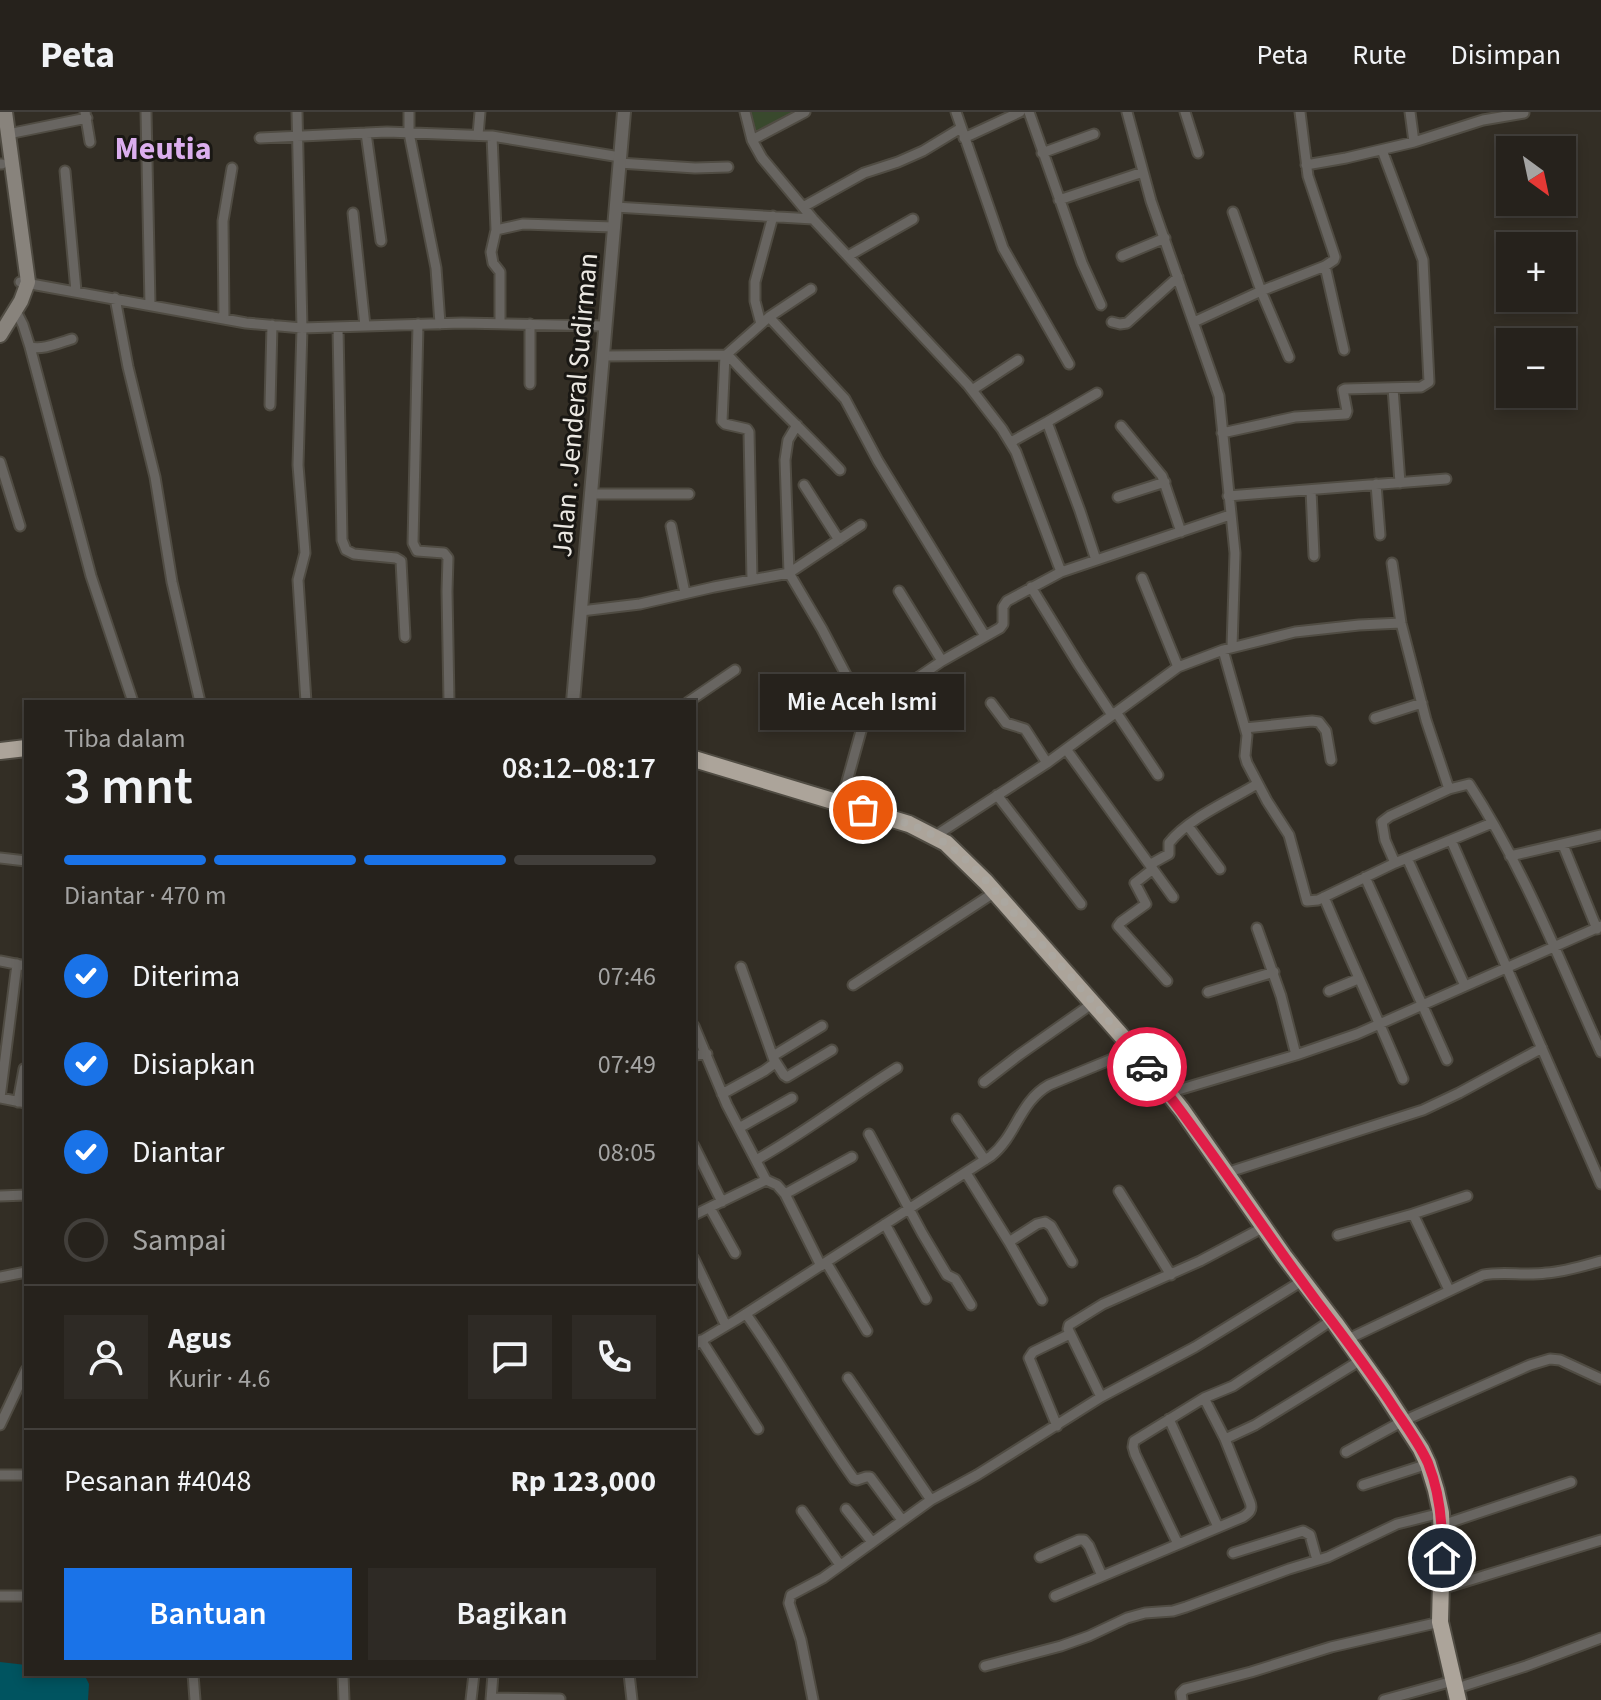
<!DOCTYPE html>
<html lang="id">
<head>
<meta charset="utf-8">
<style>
  body { margin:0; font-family:"Source Sans 3",sans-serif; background:#2e2a25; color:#f1f3f6; height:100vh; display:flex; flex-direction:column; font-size:30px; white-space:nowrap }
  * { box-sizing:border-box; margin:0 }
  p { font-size:26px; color:#a4a4a3 }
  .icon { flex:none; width:44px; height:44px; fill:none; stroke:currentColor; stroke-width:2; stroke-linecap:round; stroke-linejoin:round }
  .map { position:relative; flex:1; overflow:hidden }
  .drawer { position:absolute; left:24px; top:588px; width:672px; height:976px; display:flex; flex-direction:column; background:#26221c; border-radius:0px; box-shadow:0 4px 12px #0003,0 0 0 2px #423f3b }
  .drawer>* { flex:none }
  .needle { width:52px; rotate:147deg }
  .tools { position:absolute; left:1496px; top:24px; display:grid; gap:16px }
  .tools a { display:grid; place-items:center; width:80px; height:80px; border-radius:0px; background:#26221c; box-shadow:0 4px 12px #0003,0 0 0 2px #423f3b; font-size:40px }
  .pin { position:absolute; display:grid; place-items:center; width:68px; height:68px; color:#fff; margin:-34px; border:4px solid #fff; border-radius:50%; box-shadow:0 2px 8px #0007 }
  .courier { position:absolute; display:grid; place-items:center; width:80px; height:80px; margin:-40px; border:6px solid #e11d48; border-radius:50%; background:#fff; color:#222; box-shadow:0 2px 10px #0007 }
  .bubble { position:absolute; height:56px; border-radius:0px; background:#26221c; box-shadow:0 4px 12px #0003,0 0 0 2px #423f3b; font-size:26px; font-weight:600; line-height:56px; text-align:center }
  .overview em { font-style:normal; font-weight:600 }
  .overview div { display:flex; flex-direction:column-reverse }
  .overview { display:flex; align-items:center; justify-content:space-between; height:136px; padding:0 40px }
  h1 { font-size:52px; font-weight:600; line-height:60px }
  .bar { display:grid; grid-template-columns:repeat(4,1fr); gap:12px 8px; align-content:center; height:96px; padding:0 40px }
  .bar i { height:10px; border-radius:6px; background:#423f3b }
  .bar .on { background:#1a73e8 }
  .bar p { grid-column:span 4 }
  .line { display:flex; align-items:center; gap:20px; padding:0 40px; border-top:2px solid #423f3b }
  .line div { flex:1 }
  .round { display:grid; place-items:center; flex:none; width:84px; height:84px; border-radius:0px; background:#2e2a25 }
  ol { padding:0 40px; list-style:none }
  li { display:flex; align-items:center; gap:24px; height:88px }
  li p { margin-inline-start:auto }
  li .icon { padding:8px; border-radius:50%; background:#1a73e8; color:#fff; stroke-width:4 }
  li:last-child { color:#a4a4a3 }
  li i { width:44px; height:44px; border:4px solid #423f3b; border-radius:50% }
  .button { display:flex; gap:16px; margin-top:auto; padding:16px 40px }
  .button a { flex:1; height:92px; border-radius:0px; background:#1a73e8; color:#fff; font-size:32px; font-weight:600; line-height:92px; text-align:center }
  .button a+a { background:#2e2a25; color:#f1f3f6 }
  header { display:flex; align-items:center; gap:48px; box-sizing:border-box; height:112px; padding:0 40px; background:#26221c; border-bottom:2px solid #423f3b }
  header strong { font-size:38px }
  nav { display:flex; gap:44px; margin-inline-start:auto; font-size:28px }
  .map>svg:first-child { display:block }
  .green { fill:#39492d }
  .water { fill:#005460 }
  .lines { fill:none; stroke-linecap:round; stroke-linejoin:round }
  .minor-casing { stroke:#504c43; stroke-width:13 }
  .tertiary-casing { stroke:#504c43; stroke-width:16 }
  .secondary-casing { stroke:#504c43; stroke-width:18 }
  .trunk-casing { stroke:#504c43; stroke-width:20 }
  .minor { stroke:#686561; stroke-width:9 }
  .tertiary { stroke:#686561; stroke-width:12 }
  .secondary { stroke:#88837c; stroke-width:14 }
  .trunk { stroke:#aca49a; stroke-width:16 }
  .done { stroke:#aba7a0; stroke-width:8; stroke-dasharray:0 14.4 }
  .route { stroke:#e11d48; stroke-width:10 }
  .labels { text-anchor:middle; stroke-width:6; stroke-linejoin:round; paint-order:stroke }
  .street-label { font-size:28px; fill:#ebe8e2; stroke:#191713 }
  .quarter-label { font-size:32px; font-weight:bold; fill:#dbaeee; stroke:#191713 }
</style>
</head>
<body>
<header>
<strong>Peta</strong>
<nav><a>Peta</a><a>Rute</a><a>Disimpan</a></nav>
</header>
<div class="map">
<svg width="1601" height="1588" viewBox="0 0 1601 1588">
  <rect width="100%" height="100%" fill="#332e25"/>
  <path class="green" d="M 750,0 L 797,0 L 756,22 Z"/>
  <path class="water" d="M 0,1550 L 26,1553 L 26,1562 L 84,1562 L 89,1572 L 88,1588 L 0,1588 Z"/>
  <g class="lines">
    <g class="minor-casing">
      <path id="minor" d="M 85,0 L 90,30
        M 146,0 L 150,193
        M 297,0 L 302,216 L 298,353 L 305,441 L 298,468 L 306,590
        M 409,0 L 409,21 L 436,156 L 440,212
        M 745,0 L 752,28 L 762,46 L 813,107 L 968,273 L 1002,317 L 1016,340 L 1061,460
        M 956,0 L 1003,136 L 1069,252
        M 1029,0 L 1082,151 L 1101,193
        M 1127,0 L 1151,89 L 1219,284 L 1235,441 L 1232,535
        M 1185,0 L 1198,41
        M 1410,0 L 1414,30
        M 366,21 L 381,129
        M 8,22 L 87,6
        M 478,23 L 480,0
        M 492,24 L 496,118 L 491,140 L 493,151 L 500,160 L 500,212
        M 260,26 L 387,20 L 492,24 L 620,45
        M 964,26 L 1020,0
        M 752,28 L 805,0
        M 1042,41 L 1094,22
        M 619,51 L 695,56 L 728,55
        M 0,52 L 2,52
        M 1306,53 L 1346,46 L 1414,30 L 1483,8 L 1524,1
        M 65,59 L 76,179
        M 1059,88 L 1143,60
        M 615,95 L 813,107
        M 803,95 L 864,61 L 898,50 L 923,39 L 961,16
        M 1233,100 L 1261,179 L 1289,245
        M 353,101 L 365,214
        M 496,118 L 523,112 L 613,115
        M 848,144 L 913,107
        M 1122,144 L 1165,126
        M 1325,154 L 1344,238
        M 20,170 L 246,211 L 302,216 L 462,211 L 605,214
        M 115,186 L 128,255 L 155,365 L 172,470 L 200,590
        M 16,199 L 23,213 L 30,235 L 91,464 L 133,590
        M 769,205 L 845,287 L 878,349 L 985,524
        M 224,207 L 223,109 L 232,56
        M 1112,210 L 1120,212 L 1127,211 L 1178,165
        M 1194,210 L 1261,179 L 1325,154 L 1334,148 L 1335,145 L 1308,64 L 1300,0
        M 418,212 L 413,431 L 417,439 L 444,441 L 448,446 L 447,479 L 449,590
        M 761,212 L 755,189 L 755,170 L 773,104
        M 338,216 L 342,428 L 346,438 L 354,442 L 396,446 L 401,449 L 405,525
        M 30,235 C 44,238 58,231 72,227
        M 727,242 C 763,282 803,318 840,358
        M 725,243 L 722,309 L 725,312 L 747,317 L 749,320 L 752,468
        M 602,244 L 726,243 L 769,205 L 811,177
        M 530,272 L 530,212
        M 1393,276 L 1400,371
        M 972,278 L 1018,248
        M 270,293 L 272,213
        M 797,313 L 788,328 L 785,348 L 789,461 L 822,517 L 866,601
        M 1121,314 L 1162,364 L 1181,420
        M 1222,321 L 1295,305 L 1346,302 L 1347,299 L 1343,278 L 1345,277 L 1421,275 L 1429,270 L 1423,148 L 1382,38
        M 1011,330 L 1047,310
        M 0,350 L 20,414
        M 1376,372 L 1380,423
        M 804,373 L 839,428
        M 1311,378 L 1314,444
        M 590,382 L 689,382
        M 1228,384 L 1446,367
        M 1118,385 L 1165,370
        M 671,414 L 685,481
        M 1096,448 L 1080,399 L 1047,310 L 1097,281
        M 1392,451 L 1401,511 L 1426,608 L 1449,677 L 1469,672 C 1524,756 1560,850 1601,940
        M 1142,466 L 1178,555
        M 1031,475 L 1079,553 L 1112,603
        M 899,479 L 942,549
        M 581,499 L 640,492 L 714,475 L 789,461 L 861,413
        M 1223,538 L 1247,623 L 1245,644 L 1247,651 L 1267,689 L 1289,723 L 1307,789 L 1318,788 L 1395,751 L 1492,711
        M 688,590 L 735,558
        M 991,591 L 1006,611 L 1025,617 L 1047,651
        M 1116,600 L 1158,663
        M 1375,606 L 1422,591
        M 1245,616 L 1312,609 L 1319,610 L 1326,619 L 1331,648
        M 1066,637 L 1173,785
        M 997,683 L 1081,792
        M 841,691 L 866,601 L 942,549 L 1000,516 L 1003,512 L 1003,495 L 1007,489 L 1061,460 L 1230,403
        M 1188,714 L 1220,757
        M 935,724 L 1047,651 L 1178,555 L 1223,538 L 1295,520 L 1359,513 L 1401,511
        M 1451,728 L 1601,1072
        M 1563,733 L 1597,817
        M 1510,744 L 1601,723
        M 0,746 L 26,749
        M 1407,746 L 1465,874
        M 1395,751 L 1385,728 L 1382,710 L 1390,704 L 1449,677
        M 1151,752 L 1169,742 L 1169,731 C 1187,707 1231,688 1257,672
        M 1153,757 L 1135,771 L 1146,792 L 1121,810 L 1118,814 L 1167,869
        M 1365,765 L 1447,948
        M 1324,785 C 1349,846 1378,906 1403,967
        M 1257,816 L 1281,884 L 1296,943
        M 0,849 L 26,854
        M 17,852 L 0,986 L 26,991
        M 853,873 L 995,780
        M 1329,879 L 1358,867
        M 1208,880 L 1274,860
        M 694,914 L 727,993 L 766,1068 L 777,1073 L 785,1082 L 821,1154
        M 694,943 L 707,942
        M 773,944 L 822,914
        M 775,949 L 784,963 L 787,965 L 832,938
        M 984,970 L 1019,943 L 1093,891
        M 1168,981 L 1296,943 L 1357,922 L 1601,814
        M 722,982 L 764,959 L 775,951 L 741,855
        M 18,990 L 24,957 L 26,957
        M 957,1007 L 985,1048
        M 739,1016 L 792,986
        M 869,1022 L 922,1121 L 947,1163 L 955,1167 L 971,1193
        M 694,1034 L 722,1090
        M 756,1048 C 805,1021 849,986 897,956
        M 966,1061 L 1009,1130 L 1042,1188
        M 1226,1061 L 1423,998 L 1459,981 L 1542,936
        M 1119,1079 L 1171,1163
        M 785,1082 L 852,1045
        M 0,1084 L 26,1083
        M 710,1096 L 735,1141
        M 1413,1102 L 1467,1084
        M 694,1103 L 766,1068
        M 885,1112 L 926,1187
        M 1338,1123 L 1413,1102 L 1449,1178
        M 1009,1130 L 1037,1112 L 1045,1110 L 1051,1114 L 1072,1150
        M 694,1147 L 726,1214
        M 826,1150 L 867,1219
        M 0,1165 L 26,1160
        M 746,1202 C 784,1255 815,1313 854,1367 L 857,1368 L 866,1365 L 870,1365 L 902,1408
        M 701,1228 L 758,1317
        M 1346,1228 L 1483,1163 C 1503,1159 1524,1164 1546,1161 C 1564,1160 1583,1154 1601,1149
        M 694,1233 L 736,1208 L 991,1044 C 1017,1023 1019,990 1049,973 L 1134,938
        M 848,1266 L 931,1388
        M 1101,1285 L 1068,1217 L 1069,1213 L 1103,1192 L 1200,1149 L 1264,1115
        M 1169,1307 L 1218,1415
        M 0,1313 L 26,1258
        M 1057,1314 L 1029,1246 L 1033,1240 L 1070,1222
        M 1225,1327 L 1255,1313 L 1361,1248
        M 1346,1340 L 1403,1309 L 1530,1253 L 1550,1247 L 1560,1248 L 1601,1267
        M 0,1363 L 26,1363
        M 1363,1373 L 1428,1352
        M 846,1397 L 872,1430
        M 802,1399 L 840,1453
        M 1442,1413 L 1571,1370
        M 1178,1432 L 1135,1342 L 1133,1335 L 1134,1329 L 1204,1286 L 1233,1274 L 1332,1208
        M 1233,1441 L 1303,1419 L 1310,1423 L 1317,1448
        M 1040,1445 L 1079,1428 L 1084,1428 L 1089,1434 L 1102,1464
        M 1441,1477 L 1601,1428
        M 0,1484 L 26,1484
        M 1055,1484 L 1243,1405 C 1249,1401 1253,1398 1250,1390 L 1225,1327 L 1204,1286
        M 985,1554 L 1061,1534 L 1089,1524 L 1127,1506 L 1145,1501 L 1173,1499 L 1186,1495 L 1289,1457 L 1328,1445 L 1397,1412 L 1441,1401
        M 193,1562 L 195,1588
        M 343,1562 L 344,1588
        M 629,1562 L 632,1588
        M 1454,1577 L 1526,1554 L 1601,1526
        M 491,1586 L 560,1587
        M 471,1588 L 474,1562
        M 491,1588 L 493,1562
        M 813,1588 L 801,1528 L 789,1491 L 791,1483 L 823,1466 L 931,1388 L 977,1363 L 1101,1285 L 1195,1235 L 1302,1169
        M 1182,1588 L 1181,1581 L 1185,1577 L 1251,1560 L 1331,1535 L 1440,1510
        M 1384,1588 L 1453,1569"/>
    </g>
    <g class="tertiary-casing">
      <path id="tertiary" d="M 573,590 L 624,0"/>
    </g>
    <g class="secondary-casing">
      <path id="secondary" d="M 0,223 L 21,189 L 28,170 L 5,0"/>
    </g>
    <g class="trunk-casing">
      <path id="trunk" d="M 0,639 L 26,636
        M 694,647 L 909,712 L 946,731 L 986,770 L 1134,938 L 1182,998 L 1284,1144 L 1335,1211 L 1384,1280 L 1421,1337 L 1428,1352 L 1436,1378 L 1441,1401 L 1442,1431 L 1440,1510 L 1458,1588"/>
    </g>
    <use href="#minor" class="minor"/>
    <use href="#tertiary" class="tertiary"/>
    <use href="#secondary" class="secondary"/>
    <use href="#trunk" class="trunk"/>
  </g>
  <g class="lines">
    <path class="done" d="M 863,698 C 890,706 919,713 942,729 C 972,749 996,780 1019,807 C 1063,855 1106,904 1147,955"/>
    <path class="route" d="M 1147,955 C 1208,1031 1260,1113 1318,1191 C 1345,1226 1372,1262 1396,1299 C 1407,1315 1420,1333 1428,1351 C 1440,1381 1443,1414 1442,1446"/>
  </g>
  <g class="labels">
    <g class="street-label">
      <text transform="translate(574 293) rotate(-85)" y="10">Jalan . Jenderal Sudirman</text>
    </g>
    <g class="quarter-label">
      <text x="163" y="47">Meutia</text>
    </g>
  </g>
</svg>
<div class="tools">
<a><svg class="needle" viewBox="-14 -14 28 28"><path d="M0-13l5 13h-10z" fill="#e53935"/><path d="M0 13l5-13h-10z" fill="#a4a4a3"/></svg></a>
<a>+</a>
<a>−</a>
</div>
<div class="pin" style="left:863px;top:698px;background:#ea580c"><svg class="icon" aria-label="bag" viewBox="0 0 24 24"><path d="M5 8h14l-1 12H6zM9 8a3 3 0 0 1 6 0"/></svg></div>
<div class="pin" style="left:1442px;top:1446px;background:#1f2937"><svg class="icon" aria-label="home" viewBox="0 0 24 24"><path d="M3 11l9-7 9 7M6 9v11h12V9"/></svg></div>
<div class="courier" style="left:1147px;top:955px"><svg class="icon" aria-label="car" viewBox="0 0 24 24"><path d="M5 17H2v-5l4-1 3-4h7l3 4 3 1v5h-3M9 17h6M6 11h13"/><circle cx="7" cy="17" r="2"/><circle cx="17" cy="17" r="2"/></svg></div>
<div class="bubble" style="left:760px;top:562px;width:204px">Mie Aceh Ismi</div>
<section class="drawer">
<div class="overview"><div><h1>3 mnt</h1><p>Tiba dalam</p></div><em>08:12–08:17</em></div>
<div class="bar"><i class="on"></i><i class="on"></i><i class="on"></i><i></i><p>Diantar · 470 m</p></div>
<ol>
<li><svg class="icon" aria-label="check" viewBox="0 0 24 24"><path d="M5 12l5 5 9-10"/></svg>Diterima<p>07:46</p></li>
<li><svg class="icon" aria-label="check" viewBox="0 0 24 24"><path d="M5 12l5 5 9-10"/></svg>Disiapkan<p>07:49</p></li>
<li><svg class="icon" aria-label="check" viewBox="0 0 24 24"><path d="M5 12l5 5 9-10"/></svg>Diantar<p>08:05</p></li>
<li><i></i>Sampai</li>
</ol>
<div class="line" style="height:144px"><a class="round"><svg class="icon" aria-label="person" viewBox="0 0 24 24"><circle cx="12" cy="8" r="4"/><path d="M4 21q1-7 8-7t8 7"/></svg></a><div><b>Agus</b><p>Kurir · 4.6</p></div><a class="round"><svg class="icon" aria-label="chat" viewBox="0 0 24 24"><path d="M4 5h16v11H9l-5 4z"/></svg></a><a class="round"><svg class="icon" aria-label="phone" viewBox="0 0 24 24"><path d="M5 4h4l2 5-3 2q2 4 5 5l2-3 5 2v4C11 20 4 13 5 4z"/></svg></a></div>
<div class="line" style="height:104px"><div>Pesanan #4048</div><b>Rp 123,000</b></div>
<div class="button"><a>Bantuan</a><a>Bagikan</a></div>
</section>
</div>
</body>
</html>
